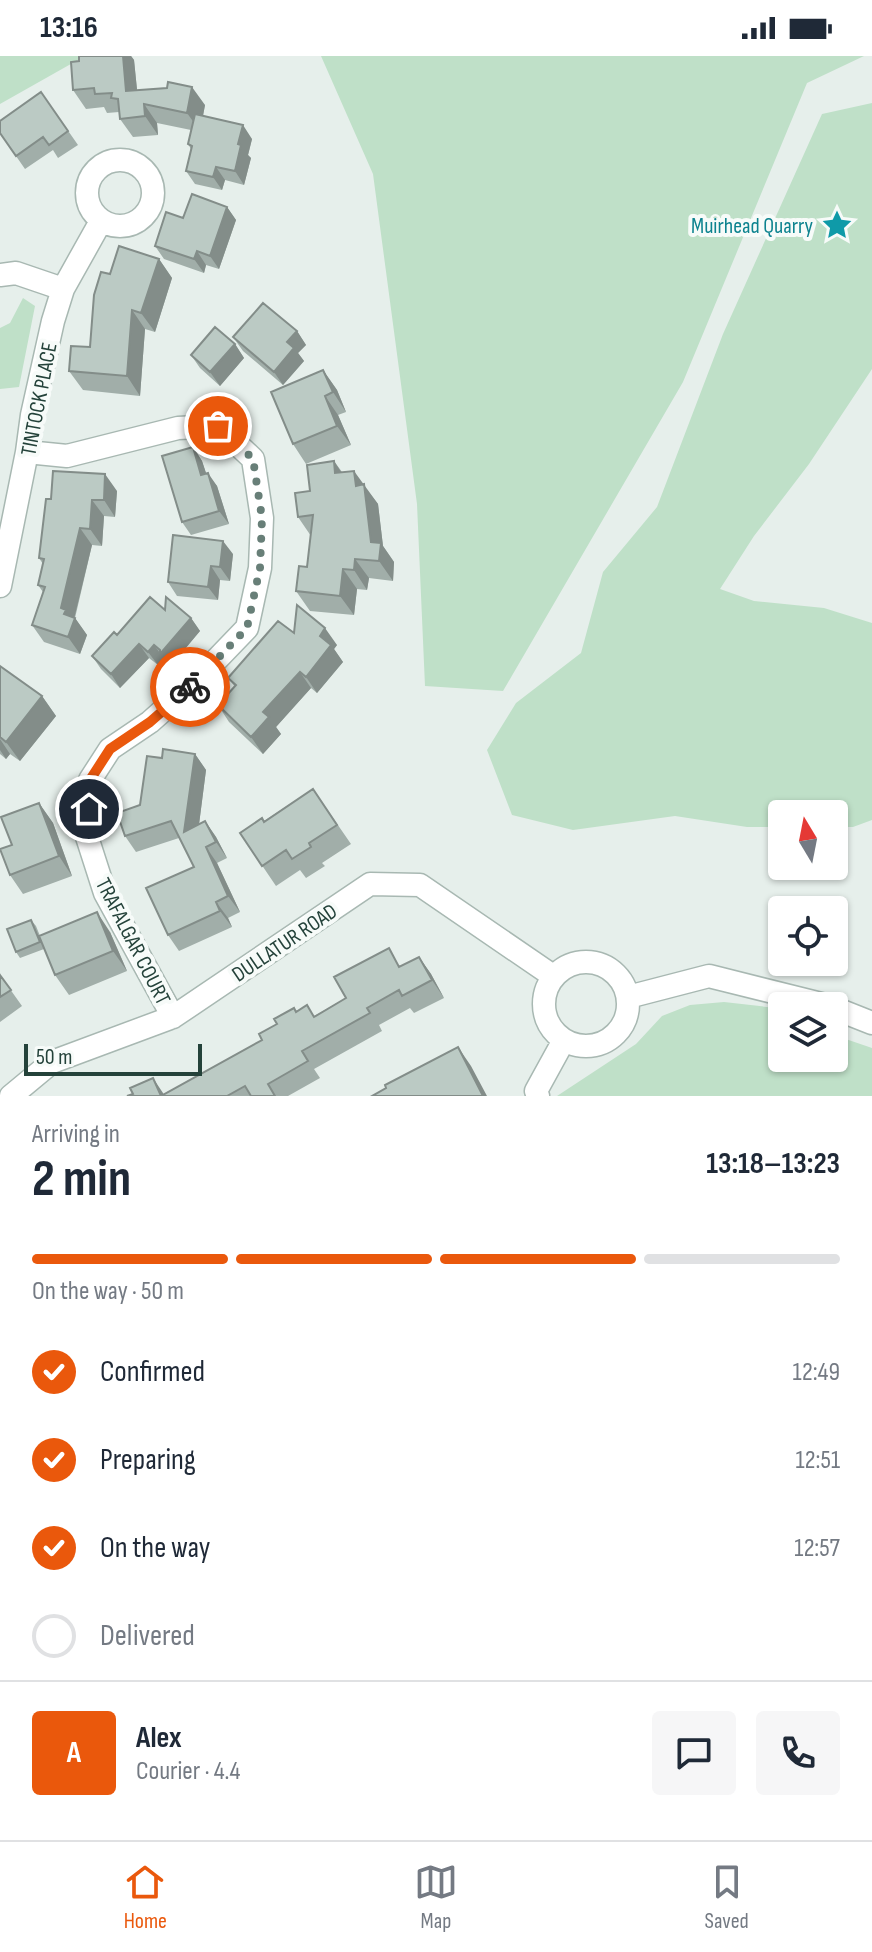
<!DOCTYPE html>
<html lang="en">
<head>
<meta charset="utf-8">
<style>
  body { margin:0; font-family:"Sofia Sans Condensed",sans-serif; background:#f6f6f7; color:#1f2937; height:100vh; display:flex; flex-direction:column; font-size:30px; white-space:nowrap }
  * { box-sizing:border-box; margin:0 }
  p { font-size:26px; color:#747a83 }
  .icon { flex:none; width:44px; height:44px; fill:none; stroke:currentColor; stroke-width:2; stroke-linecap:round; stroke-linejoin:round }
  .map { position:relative; height:1040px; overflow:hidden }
  .side { display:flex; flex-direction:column; background:#fff; flex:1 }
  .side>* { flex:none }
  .needle { width:52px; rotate:350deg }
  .controls { position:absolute; left:768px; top:744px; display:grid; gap:16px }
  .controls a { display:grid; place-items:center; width:80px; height:80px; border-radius:8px; background:#fff; box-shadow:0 2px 6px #0004; font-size:40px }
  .scale { position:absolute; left:24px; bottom:20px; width:178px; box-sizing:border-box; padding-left:8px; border:4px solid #24423a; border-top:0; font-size:22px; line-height:28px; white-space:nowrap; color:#24423a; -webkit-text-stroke:6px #f7fbf9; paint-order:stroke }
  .pin { position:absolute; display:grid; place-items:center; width:68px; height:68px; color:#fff; margin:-34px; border:4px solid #fff; border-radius:50%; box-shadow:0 2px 8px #0007 }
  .courier { position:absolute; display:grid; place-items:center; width:80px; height:80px; margin:-40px; border:6px solid #ea580c; border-radius:50%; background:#fff; color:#222; box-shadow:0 2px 10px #0007 }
  .head em { font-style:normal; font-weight:700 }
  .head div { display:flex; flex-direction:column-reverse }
  .head { display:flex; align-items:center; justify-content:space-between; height:136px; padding:0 32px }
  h1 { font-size:52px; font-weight:700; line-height:60px }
  .bar { display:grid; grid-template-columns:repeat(4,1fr); gap:12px 8px; align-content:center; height:96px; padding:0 32px }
  .bar i { height:10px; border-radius:6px; background:#e0e1e3 }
  .bar .on { background:#ea580c }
  .bar p { grid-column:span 4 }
  .line { display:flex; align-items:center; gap:20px; padding:0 32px; border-top:2px solid #e0e1e3 }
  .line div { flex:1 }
  .round { display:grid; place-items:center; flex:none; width:84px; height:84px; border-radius:8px; background:#f6f6f7 }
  ol { padding:0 32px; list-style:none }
  li { display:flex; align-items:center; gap:24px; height:88px }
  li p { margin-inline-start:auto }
  li .icon { padding:8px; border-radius:50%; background:#ea580c; color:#fff; stroke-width:4 }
  li:last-child { color:#747a83 }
  li i { width:44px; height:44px; border:4px solid #e0e1e3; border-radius:50% }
  .status { display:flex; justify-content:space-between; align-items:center; height:56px; padding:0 40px; background:#fff; direction:ltr }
  .status svg { height:22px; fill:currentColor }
  .dock { display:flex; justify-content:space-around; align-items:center; height:112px; border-top:2px solid #e0e1e3; background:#fff; font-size:22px; color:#747a83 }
  .dock a { display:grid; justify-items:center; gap:4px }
  .dock .on { color:#ea580c }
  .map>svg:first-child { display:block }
  .green { fill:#bfe0c8 }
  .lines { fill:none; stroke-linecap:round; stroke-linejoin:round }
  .street-casing { stroke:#a8b8b2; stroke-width:25 }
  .street { stroke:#fff; stroke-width:22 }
  .wall { fill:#a1aea9 }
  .shaded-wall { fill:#838d89 }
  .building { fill:#bbcac4; stroke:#838d89; stroke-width:2 }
  .done { stroke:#687f78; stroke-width:8; stroke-dasharray:0 14.4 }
  .route { stroke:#ea580c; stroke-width:10 }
  .labels { text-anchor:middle; stroke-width:8; stroke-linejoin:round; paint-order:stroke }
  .culture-label { font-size:22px; fill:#0d838f; stroke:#f7fbf9; text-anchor:end }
  .street-label { font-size:22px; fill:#24423a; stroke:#f7fbf9 }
</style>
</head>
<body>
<div class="status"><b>13:16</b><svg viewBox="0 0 49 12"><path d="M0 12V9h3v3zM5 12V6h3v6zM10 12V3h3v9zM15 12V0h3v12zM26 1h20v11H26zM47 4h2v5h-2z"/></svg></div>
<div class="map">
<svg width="872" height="1040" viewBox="0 0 872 1040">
  <rect width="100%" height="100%" fill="#e6efeb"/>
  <path class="green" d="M 0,0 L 85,0 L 0,48 Z
    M 321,0 L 864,0 L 807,27 L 683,326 L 503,635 L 425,630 L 417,448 L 373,118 Z
    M 872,47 L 872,313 L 809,408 L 754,480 L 720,533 L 754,545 L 824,552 L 872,567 L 872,764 L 853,771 L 834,771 L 834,758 L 782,758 L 782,771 L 747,771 L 675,760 L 573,774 L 512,759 L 487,694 L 516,647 L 581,597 L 603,516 L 657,451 L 723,278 L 822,58 Z
    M 23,242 L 35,250 L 19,331 L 0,333 L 0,272 L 10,267 Z
    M 724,946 L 776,952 L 782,955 L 782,1002 L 834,1002 L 834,979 L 872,992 L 872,1040 L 557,1040 L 636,988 L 662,960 L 690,949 Z"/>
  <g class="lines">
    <g class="street-casing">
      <path id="street" d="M87 137a33 33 0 1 1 66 0a33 33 0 1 1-66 0Z
        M 0,219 L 16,217 L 63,233
        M 27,396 L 67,400 L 178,372 L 218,370 L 253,403 L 262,462 L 260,512 L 247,572 L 195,626 L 150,666 L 110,693 L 90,724 L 87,781 L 105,837 L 173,961
        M 0,530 L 27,396 L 32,359 L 53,265 L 63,233 L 101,165
        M544 948a42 42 0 1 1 84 0a42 42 0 1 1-84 0Z
        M 628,941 L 709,920 L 829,950
        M 834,952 L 872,967
        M 11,1040 L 52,1006 L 173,961 L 370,828 L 420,829 L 553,920
        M 538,1040 L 536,1035 L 564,984"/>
    </g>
    <use href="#street" class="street"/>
  </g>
  <path class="wall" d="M 79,0 L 131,0 L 134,4 L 137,34 L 205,49 L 203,60 L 252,83 L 248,99 L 251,102 L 244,129 L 225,124 L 222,134 L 195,128 L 186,115 L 191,93 L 188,88 L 191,74 L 157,67 L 158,79 L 133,81 L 120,63 L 119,56 L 107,57 L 104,51 L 86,53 L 73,34 L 79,5 Z
    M 41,36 L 78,89 L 58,102 L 53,94 L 25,113 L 0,77 Z
    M 227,151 L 236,164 L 219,213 L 206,209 L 204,217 L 164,203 L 155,190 L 183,162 Z
    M 159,203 L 172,222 L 155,276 L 145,273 L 140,340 L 83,334 L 69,315 L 90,291 L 110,218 Z
    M 297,275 L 306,289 L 298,297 L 304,305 L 283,329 L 243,295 L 233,281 Z
    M 235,288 L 244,302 L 220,330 L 200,312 L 191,299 Z
    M 323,314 L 337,334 L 346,356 L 338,359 L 351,389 L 306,408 L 293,388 Z
    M 193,391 L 202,405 L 206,417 L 217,430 L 229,468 L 191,479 L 182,466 Z
    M 334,405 L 342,416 L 363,429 L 378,448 L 383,490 L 394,506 L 393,525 L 369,522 L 367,534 L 357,533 L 354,559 L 310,555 L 296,535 L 307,511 L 311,480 L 298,461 L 310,435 Z
    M 117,435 L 115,461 L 104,460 L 102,490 L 92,489 L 75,562 L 87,579 L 80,598 L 44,586 L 32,569 L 43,536 L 38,529 L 43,508 L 39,502 L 51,443 Z
    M 233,498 L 230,525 L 220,524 L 218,544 L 177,540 L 168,526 Z
    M 165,554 L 191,562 L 200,575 L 169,612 L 163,603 L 158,609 L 149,602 L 120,632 L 101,613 L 92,600 L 117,579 Z
    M 294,577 L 337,589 L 334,593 L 343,606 L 317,637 L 311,632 L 276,671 L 281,678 L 263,698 L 229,666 L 218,649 L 235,631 L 228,622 Z
    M 0,610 L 42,640 L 56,660 L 20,705 L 10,698 L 6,703 L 0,698 Z
    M 195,698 L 206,714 L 199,768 L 205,765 L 216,781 L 227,802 L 217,807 L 240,856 L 228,862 L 232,871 L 179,895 L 168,879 L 194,811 L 179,782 L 136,796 L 125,780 L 162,702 Z
    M 313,733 L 351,788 L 322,807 L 325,810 L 306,822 L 300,814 L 276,830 L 240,777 L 264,765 Z
    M 39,747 L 53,767 L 72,820 L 23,838 L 10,819 Z
    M 31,864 L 36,870 L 40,880 L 110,876 L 127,915 L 69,939 L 55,919 L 44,893 L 20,902 L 16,896 Z
    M 419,901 L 431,918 L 444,942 L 414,957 L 410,952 L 379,969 L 382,975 L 314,1013 L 320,1022 L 288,1040 L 127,1040 L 133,1038 L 164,1038 L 262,984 L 296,956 L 307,949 L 314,960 Z
    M 0,919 L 22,950 L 0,966 Z"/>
  <path class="shaded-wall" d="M 123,0 L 131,0 L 134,4 L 139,53 L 126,35 Z
    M 192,31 L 205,49 L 200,75 L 187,57 Z
    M 144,48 L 157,67 L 158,79 L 145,60 Z
    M 243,69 L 252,83 L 248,99 L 251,102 L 244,129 L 235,115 L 238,88 Z
    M 216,111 L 225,124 L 222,134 L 213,121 Z
    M 227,151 L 236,164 L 219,213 L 210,200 Z
    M 197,195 L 206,209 L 204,217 L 194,203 Z
    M 159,203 L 172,222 L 155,276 L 141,257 Z
    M 132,254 L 145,273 L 140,340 L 127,320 Z
    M 297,275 L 306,289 L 298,297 L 304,305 L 283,329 L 274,316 L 287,286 Z
    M 235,288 L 244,302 L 220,330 L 210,316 Z
    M 323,314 L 337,334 L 346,356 L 333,336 Z
    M 325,340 L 338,359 L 351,389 L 337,370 Z
    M 193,391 L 202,405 L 211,432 L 201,419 Z
    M 334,405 L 347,425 L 335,417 Z
    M 354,415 L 378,448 L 383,490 L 394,506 L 393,525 L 379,505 L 371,486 L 356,430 Z
    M 208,417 L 217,430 L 229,468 L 219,455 Z
    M 105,418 L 117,435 L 115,461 L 104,444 Z
    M 92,444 L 104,460 L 102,490 L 90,473 Z
    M 80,472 L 92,489 L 74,563 L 75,562 L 87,579 L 80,598 L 68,581 L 61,552 Z
    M 223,485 L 233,498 L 230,525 L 220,511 Z
    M 355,503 L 369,522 L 367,534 L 354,514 Z
    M 211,510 L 220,524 L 218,544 L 208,531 Z
    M 343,513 L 357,533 L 354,559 L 340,540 Z
    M 191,562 L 200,575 L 169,612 L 163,603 L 158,609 L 148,596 L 154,589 L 160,597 Z
    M 325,572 L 337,589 L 334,593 L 343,606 L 317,637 L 306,621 L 320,580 Z
    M 139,588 L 149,602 L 120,632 L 111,618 Z
    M 300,616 L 311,632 L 276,671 L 281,678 L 263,698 L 251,681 L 263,656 Z
    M 42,640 L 56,660 L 20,705 L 6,686 Z
    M 0,683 L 10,698 L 6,703 L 0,694 Z
    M 195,698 L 206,714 L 196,792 L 184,776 Z
    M 39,747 L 53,767 L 72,820 L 59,800 Z
    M 205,765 L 216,781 L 227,802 L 216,786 Z
    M 206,791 L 217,807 L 240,856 L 228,840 Z
    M 216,846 L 228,862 L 232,871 L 220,855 Z
    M 97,856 L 110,876 L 127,915 L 113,895 Z
    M 419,901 L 431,918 L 444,942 L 432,924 Z
    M 458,991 L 471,1010 L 487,1040 L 483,1040 Z
    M 153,1022 L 165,1040 L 161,1040 Z"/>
  <path class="building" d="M 79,0 L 123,0 L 126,35 L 167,32 L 168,26 L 192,31 L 187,57 L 144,48 L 145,60 L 120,63 L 118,43 L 111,42 L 112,37 L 95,38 L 94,32 L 73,34 L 71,6 L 79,5 Z
    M 41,36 L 68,75 L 49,89 L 43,81 L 16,100 L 0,77 L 0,65 Z
    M 195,58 L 243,69 L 238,88 L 241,89 L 235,115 L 216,111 L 213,121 L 186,115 L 192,90 L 188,88 Z
    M 192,138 L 227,151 L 210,200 L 197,195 L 194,203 L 155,190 L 166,156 L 183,162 Z
    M 119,190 L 159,203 L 141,257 L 132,254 L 127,320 L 69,315 L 71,290 L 90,291 L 94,239 L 101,216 L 110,218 Z
    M 263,247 L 297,275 L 287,286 L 294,292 L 274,316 L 233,281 Z
    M 215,271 L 235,288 L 210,316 L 191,299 Z
    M 323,314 L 333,336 L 325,340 L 337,370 L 293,388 L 271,336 Z
    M 193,391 L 201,419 L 208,417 L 219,455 L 182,466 L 162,400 Z
    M 334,405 L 335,417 L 354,415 L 356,430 L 364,428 L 371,486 L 381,487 L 379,505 L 355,503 L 354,514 L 343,513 L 340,540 L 296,535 L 299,510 L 307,511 L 313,459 L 298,461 L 295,437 L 310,435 L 307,409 Z
    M 53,415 L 105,418 L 104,444 L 92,444 L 90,473 L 80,472 L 61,552 L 66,554 L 64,558 L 75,562 L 68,581 L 32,569 L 45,531 L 38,529 L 44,503 L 39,502 L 46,443 L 51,443 Z
    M 173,479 L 223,485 L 220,511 L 211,510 L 208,531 L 168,526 Z
    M 150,541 L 165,554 L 166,541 L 191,562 L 160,598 L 160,594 L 154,589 L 148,596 L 139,588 L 111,618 L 92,600 L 114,576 L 117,579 Z
    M 297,549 L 325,572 L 320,580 L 331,589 L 306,621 L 300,616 L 263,656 L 269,661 L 251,681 L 218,649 L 236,629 L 228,622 L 278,565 L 294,577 Z
    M 0,610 L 42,640 L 6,686 L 0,681 Z
    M 163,693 L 195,698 L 184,776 L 205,765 L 216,786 L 206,791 L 228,840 L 216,846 L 220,855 L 168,879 L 146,832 L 194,811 L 171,765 L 125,780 L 117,757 L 140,749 L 147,700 L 162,702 Z
    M 313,733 L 337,769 L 309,787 L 311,791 L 292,803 L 286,794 L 262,810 L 240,777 L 262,762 L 264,766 Z
    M 39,747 L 59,800 L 10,819 L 0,793 L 12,789 L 1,761 Z
    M 97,856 L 113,895 L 55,919 L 39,880 Z
    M 31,864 L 40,886 L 16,896 L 7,873 Z
    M 389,892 L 399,911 L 419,901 L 432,924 L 402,940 L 399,934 L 367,952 L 370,957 L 302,995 L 308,1005 L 268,1028 L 275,1040 L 251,1040 L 245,1030 L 227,1040 L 161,1040 L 262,984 L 259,978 L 277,968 L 274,963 L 294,952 L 296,956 L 307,949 L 314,961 L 346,942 L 334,921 Z
    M 0,919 L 11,934 L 0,941 Z
    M 458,991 L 483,1040 L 372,1040 L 386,1032 L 385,1029 Z
    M 153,1022 L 161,1040 L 127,1040 L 133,1038 L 130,1032 Z"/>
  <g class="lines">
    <path class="done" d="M 190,631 L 247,572 L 260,512 L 262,462 L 253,403 L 218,370"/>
    <path class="route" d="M 89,753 L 90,724 L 110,693 L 150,666 L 190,631"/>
  </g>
  <defs>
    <g id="sight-bare" transform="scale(2.4)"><path d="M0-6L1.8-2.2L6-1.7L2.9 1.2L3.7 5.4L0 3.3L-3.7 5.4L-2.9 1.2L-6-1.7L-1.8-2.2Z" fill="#0f9aa8" stroke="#f7fbf9" stroke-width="2.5" paint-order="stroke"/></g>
  </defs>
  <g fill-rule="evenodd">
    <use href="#sight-bare" x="837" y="169"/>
  </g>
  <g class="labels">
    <g class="culture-label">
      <text x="813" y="177">Muirhead Quarry</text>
    </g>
    <g class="street-label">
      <text transform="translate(38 343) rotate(-79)" y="8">TINTOCK PLACE</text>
      <text transform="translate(134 885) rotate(63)" y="8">TRAFALGAR COURT</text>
      <text transform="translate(284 886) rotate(-34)" y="8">DULLATUR ROAD</text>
    </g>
  </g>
</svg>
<div class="controls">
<a><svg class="needle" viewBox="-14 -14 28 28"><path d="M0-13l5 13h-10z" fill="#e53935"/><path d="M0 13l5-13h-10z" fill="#747a83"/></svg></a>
<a><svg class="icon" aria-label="locate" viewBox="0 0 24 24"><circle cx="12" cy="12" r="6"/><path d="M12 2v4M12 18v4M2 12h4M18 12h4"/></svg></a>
<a><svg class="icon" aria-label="layers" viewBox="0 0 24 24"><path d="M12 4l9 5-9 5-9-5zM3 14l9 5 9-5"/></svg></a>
</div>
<div class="scale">50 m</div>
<div class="pin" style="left:218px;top:370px;background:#ea580c"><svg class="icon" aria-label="bag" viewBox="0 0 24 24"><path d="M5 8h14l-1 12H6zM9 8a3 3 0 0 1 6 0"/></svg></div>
<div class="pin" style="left:89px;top:753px;background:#1f2937"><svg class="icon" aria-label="home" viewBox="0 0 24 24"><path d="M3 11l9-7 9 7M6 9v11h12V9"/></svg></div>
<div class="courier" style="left:190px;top:631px"><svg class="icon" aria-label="bike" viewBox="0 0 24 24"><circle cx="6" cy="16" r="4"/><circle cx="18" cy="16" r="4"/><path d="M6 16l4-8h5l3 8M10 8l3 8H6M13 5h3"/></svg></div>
</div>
<section class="side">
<div class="head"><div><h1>2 min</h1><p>Arriving in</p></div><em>13:18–13:23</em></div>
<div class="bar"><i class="on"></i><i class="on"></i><i class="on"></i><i></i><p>On the way · 50 m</p></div>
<ol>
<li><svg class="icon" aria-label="check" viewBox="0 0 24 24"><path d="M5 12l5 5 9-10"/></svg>Confirmed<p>12:49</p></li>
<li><svg class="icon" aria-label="check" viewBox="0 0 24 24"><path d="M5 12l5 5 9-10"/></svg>Preparing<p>12:51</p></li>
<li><svg class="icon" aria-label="check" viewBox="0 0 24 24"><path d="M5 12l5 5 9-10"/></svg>On the way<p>12:57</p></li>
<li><i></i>Delivered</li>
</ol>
<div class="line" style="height:144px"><b class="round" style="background:#ea580c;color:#fff">A</b><div><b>Alex</b><p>Courier · 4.4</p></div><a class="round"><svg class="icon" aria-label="chat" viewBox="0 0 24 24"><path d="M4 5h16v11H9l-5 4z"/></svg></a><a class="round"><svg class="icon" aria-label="phone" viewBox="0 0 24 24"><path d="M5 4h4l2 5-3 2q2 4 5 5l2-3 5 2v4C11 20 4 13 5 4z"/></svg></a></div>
</section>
<nav class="dock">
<a class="on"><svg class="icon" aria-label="home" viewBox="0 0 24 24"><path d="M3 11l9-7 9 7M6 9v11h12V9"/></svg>Home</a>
<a><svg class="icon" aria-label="map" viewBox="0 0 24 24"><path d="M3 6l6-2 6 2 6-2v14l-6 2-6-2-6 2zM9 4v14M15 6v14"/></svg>Map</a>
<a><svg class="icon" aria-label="saved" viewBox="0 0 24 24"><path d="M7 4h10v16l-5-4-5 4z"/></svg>Saved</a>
</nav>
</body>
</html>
